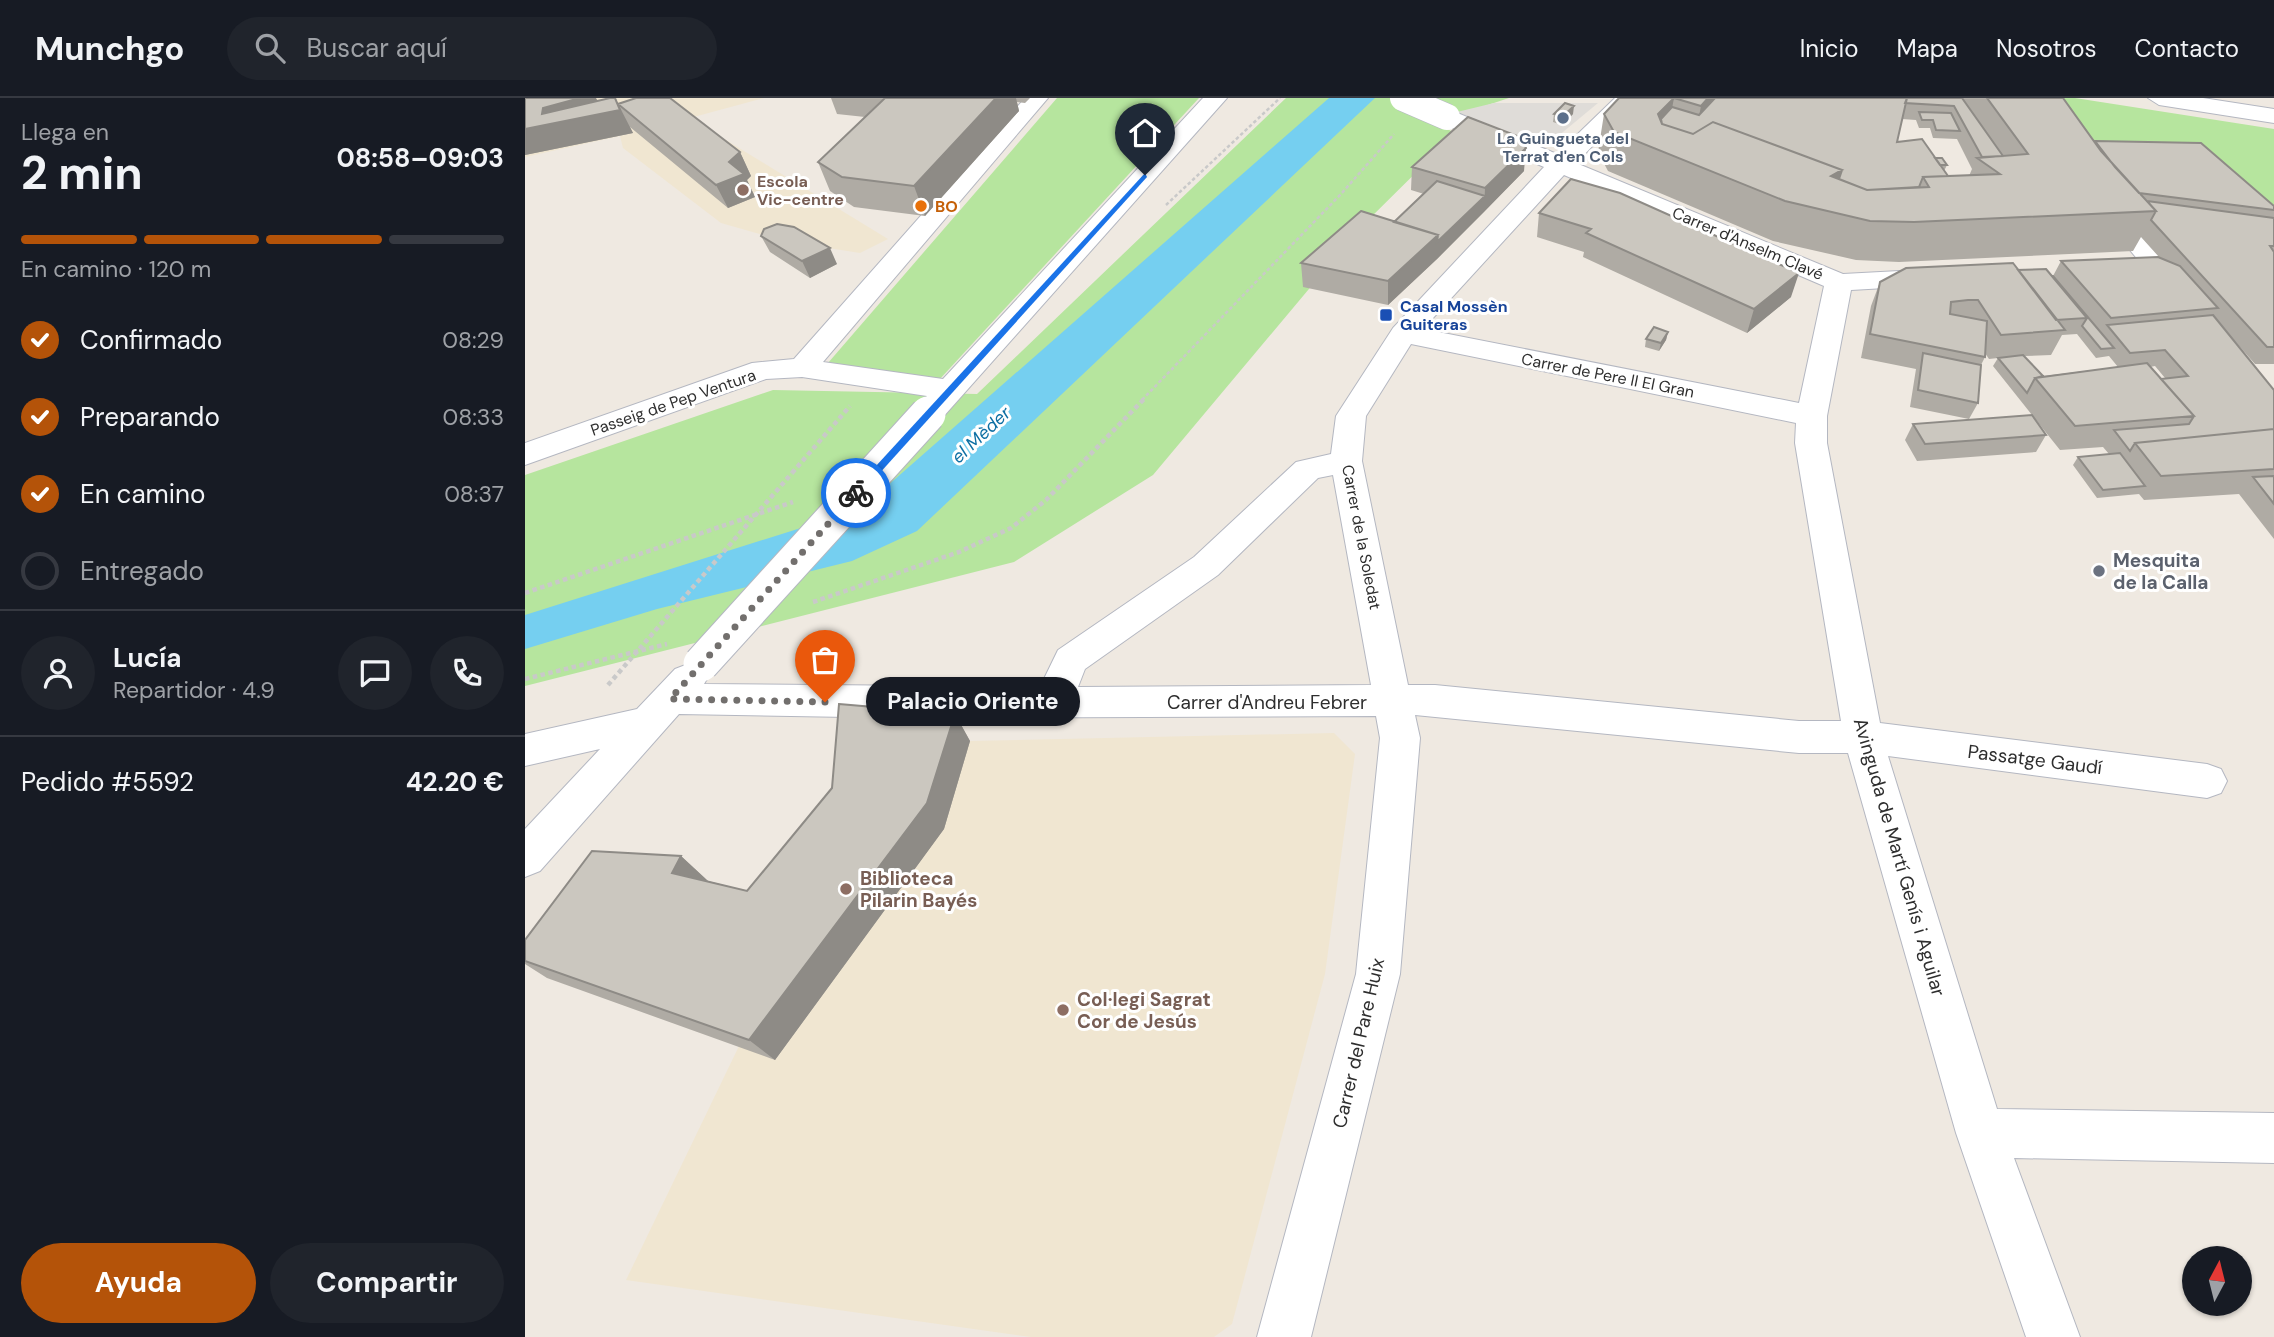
<!DOCTYPE html>
<html lang="es">
<head>
<meta charset="utf-8">
<style>
  body { margin:0; font-family:"DM Sans",sans-serif; background:#20242c; color:#f1f3f6; height:100vh; display:flex; flex-direction:column; font-size:26px; white-space:nowrap }
  * { box-sizing:border-box; margin:0 }
  p { font-size:23px; color:#9ea1a6 }
  .icon { flex:none; width:38px; height:38px; fill:none; stroke:currentColor; stroke-width:2; stroke-linecap:round; stroke-linejoin:round }
  .map { position:relative; flex:1; overflow:hidden }
  .sheet { display:flex; flex-direction:column; background:#171b24; width:525px }
  .sheet>* { flex:none }
  .needle { width:46px; rotate:7deg }
  .buttons { position:absolute; left:1657px; top:1148px; display:grid; gap:14px }
  .buttons a { display:grid; place-items:center; width:70px; height:70px; border-radius:50%; background:#171b24; box-shadow:0 2px 5px #0004; font-size:35px }
  .pin { position:absolute; display:grid; place-items:center; width:60px; height:60px; color:#fff; margin:-72px -30px; border-radius:50% 50% 50% 0; rotate:-45deg; box-shadow:0 0 7px #0007 }
  .pin .icon { rotate:45deg }
  .courier { position:absolute; display:grid; place-items:center; width:70px; height:70px; margin:-35px; border:5px solid #1a73e8; border-radius:50%; background:#fff; color:#222; box-shadow:0 2px 9px #0007 }
  .bubble { position:absolute; height:49px; border-radius:24px; background:#171b24; box-shadow:0 2px 5px #0004; font-size:23px; font-weight:700; line-height:49px; text-align:center }
  .overview em { font-style:normal; font-weight:700 }
  .overview div { display:flex; flex-direction:column-reverse }
  .overview { display:flex; align-items:center; justify-content:space-between; height:119px; padding:0 21px }
  h1 { font-size:46px; font-weight:700; line-height:52px }
  .bar { display:grid; grid-template-columns:repeat(4,1fr); gap:10px 7px; align-content:center; height:84px; padding:0 21px }
  .bar i { height:9px; border-radius:5px; background:#363941 }
  .bar .selected { background:#b45309 }
  .bar p { grid-column:span 4 }
  .line { display:flex; align-items:center; gap:18px; padding:0 21px; border-top:2px solid #363941 }
  .line div { flex:1 }
  .round { display:grid; place-items:center; flex:none; width:74px; height:74px; border-radius:37px; background:#20242c }
  ol { padding:0 21px; list-style:none }
  li { display:flex; align-items:center; gap:21px; height:77px }
  li p { margin-inline-start:auto }
  li .icon { padding:7px; border-radius:50%; background:#b45309; color:#fff; stroke-width:4 }
  li:last-child { color:#9ea1a6 }
  li i { width:38px; height:38px; border:4px solid #363941; border-radius:50% }
  .button { display:flex; gap:14px; margin-top:auto; padding:14px 21px }
  .button a { flex:1; height:80px; border-radius:42px; background:#b45309; color:#fff; font-size:28px; font-weight:700; line-height:80px; text-align:center }
  .button a+a { background:#20242c; color:#f1f3f6 }
  header { display:flex; align-items:center; gap:42px; box-sizing:border-box; height:98px; padding:0 35px; background:#171b24; border-bottom:2px solid #363941 }
  header strong { font-size:33px }
  nav { display:flex; gap:38px; margin-inline-start:auto; font-size:24px }
  .search { width:490px; height:63px; background:#20242c; display:flex; align-items:center; gap:18px; box-sizing:border-box; padding:0 24px; border-radius:38px; color:#9ea1a6; font-size:26px }
  main { display:flex; flex:1; min-height:0 }
  .map>svg:first-child { display:block }
  .education { fill:#f0e6d1 }
  .green { fill:#b6e59e }
  .plaza { fill:#dfdcd8 }
  .water { fill:#75cff0 }
  .lines { fill:none; stroke-linecap:round; stroke-linejoin:round }
  .minor-casing { stroke:#b4b7c1; stroke-width:2 }
  .path-far1 { stroke:#c9c9c9; stroke-width:2.5; stroke-dasharray:3.5 2.5; stroke-linecap:butt }
  .path { stroke:#c9c9c9; stroke-width:4.5; stroke-dasharray:4.5 3.5; stroke-linecap:butt }
  .minor { fill:#fff; fill-rule:evenodd }
  .minor-bridge-far1-casing { stroke:#b4b7c1; stroke-width:27; stroke-linecap:butt }
  .minor-bridge-casing { stroke:#b4b7c1; stroke-width:37; stroke-linecap:butt }
  .path-bridge { stroke:#c9c9c9; stroke-width:4.5; stroke-dasharray:4.5 3.5; stroke-linecap:butt }
  .minor-bridge-far1 { stroke:#fff; stroke-width:26 }
  .minor-bridge { stroke:#fff; stroke-width:35 }
  .wall { fill:#afaba4; fill-rule:evenodd }
  .shaded-wall { fill:#8e8b86 }
  .building { fill:#cbc7bf; stroke:#8e8b86; stroke-width:2 }
  .route { fill:#1a73e8 }
  .done { stroke:#726f6d; stroke-width:7; stroke-dasharray:0 12.6 }
  .service-dot { fill:#5c6f8a; stroke:#fff; stroke-width:2.5 }
  .education-dot { fill:#8d6e63; stroke:#fff; stroke-width:2.5 }
  .food-dot { fill:#e8710a; stroke:#fff; stroke-width:2.5 }
  .transit-dot { fill:#1a4fb4; stroke:#fff; stroke-width:2.5 }
  .worship-dot { fill:#6b7280; stroke:#fff; stroke-width:2.5 }
  .labels { text-anchor:middle; stroke-width:6; stroke-linejoin:round; paint-order:stroke }
  .far-service-label { font-size:16px; font-weight:bold; fill:#4e5e75; stroke:#fff }
  .far-education-label { font-size:16px; font-weight:bold; fill:#785e54; stroke:#fff; text-anchor:start }
  .far-food-label { font-size:16px; font-weight:bold; fill:#c56008; stroke:#fff; text-anchor:start }
  .far-street-label { font-size:16px; fill:#2e2e2e; stroke:#fff }
  .far-transit-label { font-size:16px; font-weight:bold; fill:#164399; stroke:#fff; text-anchor:start }
  .far-water-label { font-size:18px; font-style:italic; fill:#0d6fa3; stroke:#fff }
  .worship-label { font-size:19px; font-weight:bold; fill:#5b616d; stroke:#fff; text-anchor:start }
  .street-label { font-size:19px; fill:#2e2e2e; stroke:#fff }
  .education-label { font-size:19px; font-weight:bold; fill:#785e54; stroke:#fff; text-anchor:start }
</style>
</head>
<body>
<header>
<strong>Munchgo</strong>
<div class="search"><svg class="icon" aria-label="search" viewBox="0 0 24 24"><circle cx="10" cy="10" r="6"/><path d="M15 15l6 6"/></svg>Buscar aquí</div>
<nav><a>Inicio</a><a>Mapa</a><a>Nosotros</a><a>Contacto</a></nav>
</header>
<main>
<section class="sheet">
<div class="overview"><div><h1>2 min</h1><p>Llega en</p></div><em>08:58–09:03</em></div>
<div class="bar"><i class="selected"></i><i class="selected"></i><i class="selected"></i><i></i><p>En camino · 120 m</p></div>
<ol>
<li><svg class="icon" aria-label="check" viewBox="0 0 24 24"><path d="M5 12l5 5 9-10"/></svg>Confirmado<p>08:29</p></li>
<li><svg class="icon" aria-label="check" viewBox="0 0 24 24"><path d="M5 12l5 5 9-10"/></svg>Preparando<p>08:33</p></li>
<li><svg class="icon" aria-label="check" viewBox="0 0 24 24"><path d="M5 12l5 5 9-10"/></svg>En camino<p>08:37</p></li>
<li><i></i>Entregado</li>
</ol>
<div class="line" style="height:126px"><a class="round"><svg class="icon" aria-label="person" viewBox="0 0 24 24"><circle cx="12" cy="8" r="4"/><path d="M4 21q1-7 8-7t8 7"/></svg></a><div><b>Lucía</b><p>Repartidor · 4.9</p></div><a class="round"><svg class="icon" aria-label="chat" viewBox="0 0 24 24"><path d="M4 5h16v11H9l-5 4z"/></svg></a><a class="round"><svg class="icon" aria-label="phone" viewBox="0 0 24 24"><path d="M5 4h4l2 5-3 2q2 4 5 5l2-3 5 2v4C11 20 4 13 5 4z"/></svg></a></div>
<div class="line" style="height:91px"><div>Pedido #5592</div><b>42.20 €</b></div>
<div class="button"><a>Ayuda</a><a>Compartir</a></div>
</section>
<div class="map">
<svg width="1749" height="1239" viewBox="0 0 1749 1239">
  <rect width="100%" height="100%" fill="#efe9e1"/>
  <path class="education" d="M 0,0 L 239,0 L 165,20 L 363,141 L 335,155 L 259,143 L 196,125 L 98,50 L 95,38 L 0,59 Z
    M 809,635 L 830,656 L 800,876 L 707,1226 L 689,1239 L 506,1239 L 101,1182 L 214,948 L 445,643 Z"/>
  <path class="green" d="M 532,0 L 674,0 L 414,282 L 303,265 Z
    M 761,0 L 984,0 L 908,25 L 931,35 L 835,130 L 628,377 L 489,464 L 0,588 L 0,377 L 248,292 L 452,296 Z
    M 1512,0 L 1550,0 L 1749,31 L 1749,120 L 1555,55 Z"/>
  <path class="plaza" d="M 969,5 L 1073,5 L 1032,39 L 1001,40 L 932,14 Z"/>
  <path class="water" d="M 804,0 L 850,0 L 392,433 L 327,463 L 132,511 L 0,551 L 0,517 L 336,411 Z"/>
  <g class="lines">
    <g class="minor-casing">
      <path id="minor" d="M 500,0 L 523,0 L 298,264 L 418,281 L 678,0 L 702,0 L 418,319 L 407,322 L 396,319 L 392,312 L 402,298 L 277,279 L 241,281 L 0,367 L 0,345 L 227,265 L 269,261 Z
        M 1090,0 L 1114,0 L 1051,65 L 1318,176 L 1412,171 L 1422,173 L 1426,179 L 1422,185 L 1412,187 L 1326,192 L 1302,318 L 1302,345 L 1355,625 L 1682,666 L 1696,671 L 1702,683 L 1696,695 L 1682,700 L 1363,658 L 1472,1011 L 1749,1015 L 1749,1065 L 1489,1060 L 1555,1239 L 1501,1239 L 1431,1035 L 1323,655 L 1274,655 L 890,617 L 895,640 L 875,876 L 786,1239 L 732,1239 L 831,876 L 855,640 L 851,618 L 382,620 L 154,616 L 15,773 L 0,779 L 0,731 L 75,651 L 0,668 L 0,636 L 112,611 L 150,571 L 163,566 L 176,571 L 182,581 L 179,586 L 515,589 L 533,552 L 669,459 L 771,364 L 806,356 L 811,318 L 868,230 L 1019,69 L 914,24 L 910,19 L 914,14 L 930,14 L 1032,56 ZM 1039,77 L 1299,188 L 1274,305 L 898,231 ZM 886,246 L 1271,325 L 1270,345 L 1316,623 L 1274,623 L 910,587 L 883,587 L 837,363 L 841,318 ZM 808,377 L 846,587 L 553,589 L 560,571 L 693,477 L 793,380 Z
        M 1623,0 L 1678,0 L 1749,11 L 1749,25 L 1634,7 Z
        M 1579,97 L 1588,100 L 1668,192 L 1672,198 L 1668,204 L 1648,204 L 1570,110 L 1566,105 L 1570,100 Z"/>
    </g>
    <path class="path-far1" d="M 641,107 L 755,0
      M 617,302 L 816,96 L 869,36"/>
    <path class="path" d="M 267,375 L 325,308
      M 0,495 L 268,404
      M 288,504 L 434,454 L 486,430 L 521,402 L 619,301
      M 0,581 L 142,546"/>
    <use href="#minor" class="minor"/>
    <g class="minor-bridge-far1-casing">
      <path id="minor-bridge-far1" d="M 878,0 L 922,19"/>
    </g>
    <g class="minor-bridge-casing">
      <path id="minor-bridge" d="M 176,566 L 403,316"/>
    </g>
    <path class="path-bridge" d="M 83,587 L 267,375"/>
    <use href="#minor-bridge-far1" class="minor-bridge-far1"/>
    <use href="#minor-bridge" class="minor-bridge"/>
  </g>
  <path class="wall" d="M 0,0 L 73,3 L 90,0 L 93,6 L 215,54 L 226,78 L 222,82 L 230,99 L 203,110 L 105,29 L 108,35 L 0,57 Z
    M 306,0 L 505,0 L 500,5 L 492,4 L 494,13 L 400,118 L 329,109 L 305,93 L 293,64 L 340,19 L 312,16 Z
    M 1094,0 L 1538,0 L 1570,44 L 1570,43 L 1749,108 L 1749,266 L 1730,266 L 1708,241 L 1749,292 L 1749,441 L 1714,396 L 1619,402 L 1614,396 L 1572,400 L 1548,367 L 1553,359 L 1584,356 L 1578,349 L 1535,352 L 1468,268 L 1473,260 L 1464,261 L 1460,255 L 1460,259 L 1456,267 L 1453,305 L 1444,321 L 1385,309 L 1391,271 L 1336,260 L 1346,208 L 1355,184 L 1493,172 L 1528,178 L 1536,163 L 1634,159 L 1616,139 L 1608,153 L 1374,164 L 1331,162 L 1248,143 L 1083,73 L 1073,54 L 1079,16 ZM 1377,21 L 1391,22 L 1394,30 L 1405,30 L 1408,40 L 1432,41 L 1447,71 L 1444,78 L 1423,78 L 1419,73 L 1422,67 L 1410,60 L 1372,44 ZM 1552,236 L 1571,260 L 1584,258 L 1593,269 L 1518,278 L 1499,258 L 1526,257 L 1537,237 ZM 1630,268 L 1640,280 L 1636,281 L 1625,269 Z
    M 1029,16 L 1048,16 L 1037,27 L 1028,24 Z
    M 887,69 L 999,73 L 912,161 L 863,207 L 778,189 L 776,165 L 869,124 L 899,96 L 886,92 Z
    M 1095,95 L 1266,199 L 1222,235 L 1058,159 L 1059,154 L 1012,139 L 1014,115 Z
    M 236,138 L 312,166 L 285,180 L 245,154 Z
    M 1143,234 L 1141,242 L 1134,253 L 1120,249 L 1121,241 Z
    M 1388,326 L 1521,337 L 1511,354 L 1392,363 L 1380,342 Z
    M 430,616 L 445,643 L 419,731 L 250,962 L 22,880 L 0,866 L 0,842 L 156,758 L 183,783 L 222,793 Z"/>
  <path class="shaded-wall" d="M 55,0 L 71,0 L 79,15 L 90,0 L 108,35 L 0,57 L 0,31 L 17,16 L 18,10 Z
    M 471,0 L 491,0 L 494,13 L 400,118 L 389,88 Z
    M 1149,0 L 1142,37 L 1133,16 Z
    M 1183,0 L 1212,0 L 1169,44 L 1176,8 Z
    M 1049,8 L 1048,16 L 1037,27 L 1038,18 Z
    M 1001,50 L 999,73 L 959,114 L 960,90 Z
    M 215,54 L 226,78 L 222,82 L 230,99 L 203,110 L 191,87 L 204,64 Z
    M 1317,72 L 1311,91 L 1306,78 Z
    M 960,98 L 959,114 L 912,161 L 863,207 L 863,183 L 913,137 Z
    M 305,150 L 312,166 L 285,180 L 277,163 Z
    M 1274,175 L 1266,199 L 1222,235 L 1229,211 Z
    M 1143,234 L 1141,242 L 1134,253 L 1136,245 Z
    M 430,616 L 445,643 L 419,731 L 250,962 L 224,942 Z
    M 156,758 L 183,783 L 147,775 Z"/>
  <path class="building" d="M 0,0 L 55,0 L 18,10 L 17,16 L 85,0 L 90,0 L 95,12 L 0,31 Z
    M 111,0 L 145,0 L 215,54 L 204,64 L 219,76 L 191,87 L 93,6 Z
    M 360,0 L 471,0 L 389,88 L 317,79 L 293,64 Z
    M 1094,0 L 1183,0 L 1176,8 L 1149,0 L 1133,16 L 1137,26 L 1168,36 L 1188,24 L 1317,72 L 1306,78 L 1342,92 L 1404,89 L 1398,79 L 1475,76 L 1452,60 L 1503,56 L 1462,0 L 1538,0 L 1576,53 L 1631,113 L 1389,124 L 1345,123 L 1260,103 L 1089,34 L 1079,16 Z
    M 1190,0 L 1382,0 L 1372,44 L 1397,41 L 1423,78 L 1398,79 L 1394,89 L 1342,92 L 1314,81 L 1317,72 L 1188,24 L 1168,36 L 1137,26 L 1136,21 L 1147,9 L 1174,17 Z
    M 1382,0 L 1437,0 L 1478,58 L 1457,59 L 1429,8 L 1380,5 Z
    M 1040,5 L 1049,8 L 1038,18 L 1029,16 Z
    M 1394,14 L 1426,15 L 1435,33 L 1411,32 L 1408,22 L 1397,22 Z
    M 943,19 L 995,39 L 1001,50 L 960,90 L 887,69 Z
    M 1570,43 L 1676,45 L 1749,108 L 1749,112 L 1614,95 L 1590,69 Z
    M 1410,60 L 1417,60 L 1422,67 L 1415,67 Z
    M 1046,81 L 1095,95 L 1274,175 L 1229,211 L 1061,135 L 1066,131 L 1014,115 Z
    M 912,83 L 960,98 L 912,144 L 913,137 L 869,124 Z
    M 1622,103 L 1749,120 L 1749,148 L 1745,148 L 1749,154 L 1749,249 L 1742,249 L 1626,122 L 1631,113 Z
    M 836,113 L 913,137 L 863,183 L 776,165 Z
    M 252,126 L 269,129 L 305,150 L 277,163 L 236,138 L 239,131 Z
    M 1633,159 L 1655,168 L 1693,210 L 1586,220 L 1536,163 Z
    M 1488,165 L 1540,232 L 1476,237 L 1453,202 L 1443,202 L 1426,204 L 1425,216 L 1462,223 L 1460,259 L 1345,236 L 1355,184 L 1381,170 Z
    M 1521,171 L 1562,220 L 1531,222 L 1493,172 Z
    M 1527,178 L 1528,178 L 1589,250 L 1576,251 L 1557,228 L 1562,220 Z
    M 1688,217 L 1749,292 L 1749,331 L 1610,345 L 1605,353 L 1589,332 L 1664,326 L 1669,318 L 1636,281 L 1663,278 L 1640,252 L 1605,255 L 1582,227 Z
    M 1129,229 L 1143,234 L 1136,245 L 1121,241 Z
    M 1398,255 L 1456,267 L 1453,305 L 1393,292 Z
    M 1498,257 L 1518,278 L 1510,280 L 1502,295 L 1473,260 Z
    M 1622,265 L 1669,318 L 1550,328 L 1510,280 Z
    M 1507,317 L 1521,337 L 1400,346 L 1388,326 Z
    M 1749,331 L 1749,371 L 1636,378 L 1610,345 Z
    M 1595,355 L 1620,388 L 1578,392 L 1553,359 Z
    M 1749,378 L 1749,406 L 1728,379 Z
    M 314,606 L 430,616 L 402,705 L 224,942 L 0,863 L 0,842 L 67,753 L 156,758 L 147,775 L 222,793 L 307,690 Z"/>
  <path class="route" d="M 620,75 L 622,79 L 334,398 L 328,398 L 328,393 Z"/>
  <g class="lines">
    <path class="done" d="M 300,604 L 145,601 L 331,395"/>
  </g>
  <circle class="service-dot" cx="1038" cy="20" r="7"/>
  <g class="education-dot">
    <circle cx="218" cy="92" r="7"/>
    <circle cx="321" cy="791" r="7"/>
    <circle cx="538" cy="912" r="7"/>
  </g>
  <circle class="food-dot" cx="396" cy="108" r="7"/>
  <rect class="transit-dot" x="854" y="210" width="14" height="14" rx="3.5"/>
  <circle class="worship-dot" cx="1574" cy="473" r="7"/>
  <g class="labels">
    <g class="far-service-label">
      <text x="1038" y="46">La Guingueta del<tspan x="1038" dy="18">Terrat d'en Cols</tspan></text>
    </g>
    <g class="far-education-label">
      <text x="232" y="89">Escola<tspan x="232" dy="18">Vic-centre</tspan></text>
    </g>
    <g class="far-food-label">
      <text x="410" y="114">BO</text>
    </g>
    <g class="far-street-label">
      <text transform="translate(1223 145) rotate(23)" y="6">Carrer d'Anselm Clavé</text>
      <text transform="translate(1083 277) rotate(11)" y="6">Carrer de Pere II El Gran</text>
      <text transform="translate(148 304) rotate(-19)" y="6">Passeig de Pep Ventura</text>
      <text transform="translate(837 439) rotate(79)" y="6">Carrer de la Soledat</text>
    </g>
    <g class="far-transit-label">
      <text x="875" y="214">Casal Mossèn<tspan x="875" dy="18">Guiteras</tspan></text>
    </g>
    <g class="far-water-label">
      <text transform="translate(456 337) rotate(-43)" y="6">el Mèder</text>
    </g>
    <g class="worship-label">
      <text x="1588" y="469">Mesquita<tspan x="1588" dy="22">de la Calla</tspan></text>
    </g>
    <g class="street-label">
      <text x="742" y="611">Carrer d'Andreu Febrer</text>
      <text transform="translate(1510 661) rotate(7)" y="7">Passatge Gaudí</text>
      <text transform="translate(1375 759) rotate(74)" y="7">Avinguda de Martí Genís i Aguilar</text>
      <text transform="translate(833 945) rotate(-77)" y="7">Carrer del Pare Huix</text>
    </g>
    <g class="education-label">
      <text x="335" y="787">Biblioteca<tspan x="335" dy="22">Pilarin Bayés</tspan></text>
      <text x="552" y="908">Col·legi Sagrat<tspan x="552" dy="22">Cor de Jesús</tspan></text>
    </g>
  </g>
</svg>
<div class="buttons">
<a><svg class="needle" viewBox="-14 -14 28 28"><path d="M0-13l5 13h-10z" fill="#e53935"/><path d="M0 13l5-13h-10z" fill="#9ea1a6"/></svg></a>
</div>
<div class="pin" style="left:300px;top:604px;background:#ea580c"><svg class="icon" aria-label="bag" viewBox="0 0 24 24"><path d="M5 8h14l-1 12H6zM9 8a3 3 0 0 1 6 0"/></svg></div>
<div class="pin" style="left:620px;top:77px;background:#1f2937"><svg class="icon" aria-label="home" viewBox="0 0 24 24"><path d="M3 11l9-7 9 7M6 9v11h12V9"/></svg></div>
<div class="courier" style="left:331px;top:395px"><svg class="icon" aria-label="bike" viewBox="0 0 24 24"><circle cx="6" cy="16" r="4"/><circle cx="18" cy="16" r="4"/><path d="M6 16l4-8h5l3 8M10 8l3 8H6M13 5h3"/></svg></div>
<div class="bubble" style="left:341px;top:579px;width:214px">Palacio Oriente</div>
</div>
</main>
</body>
</html>
